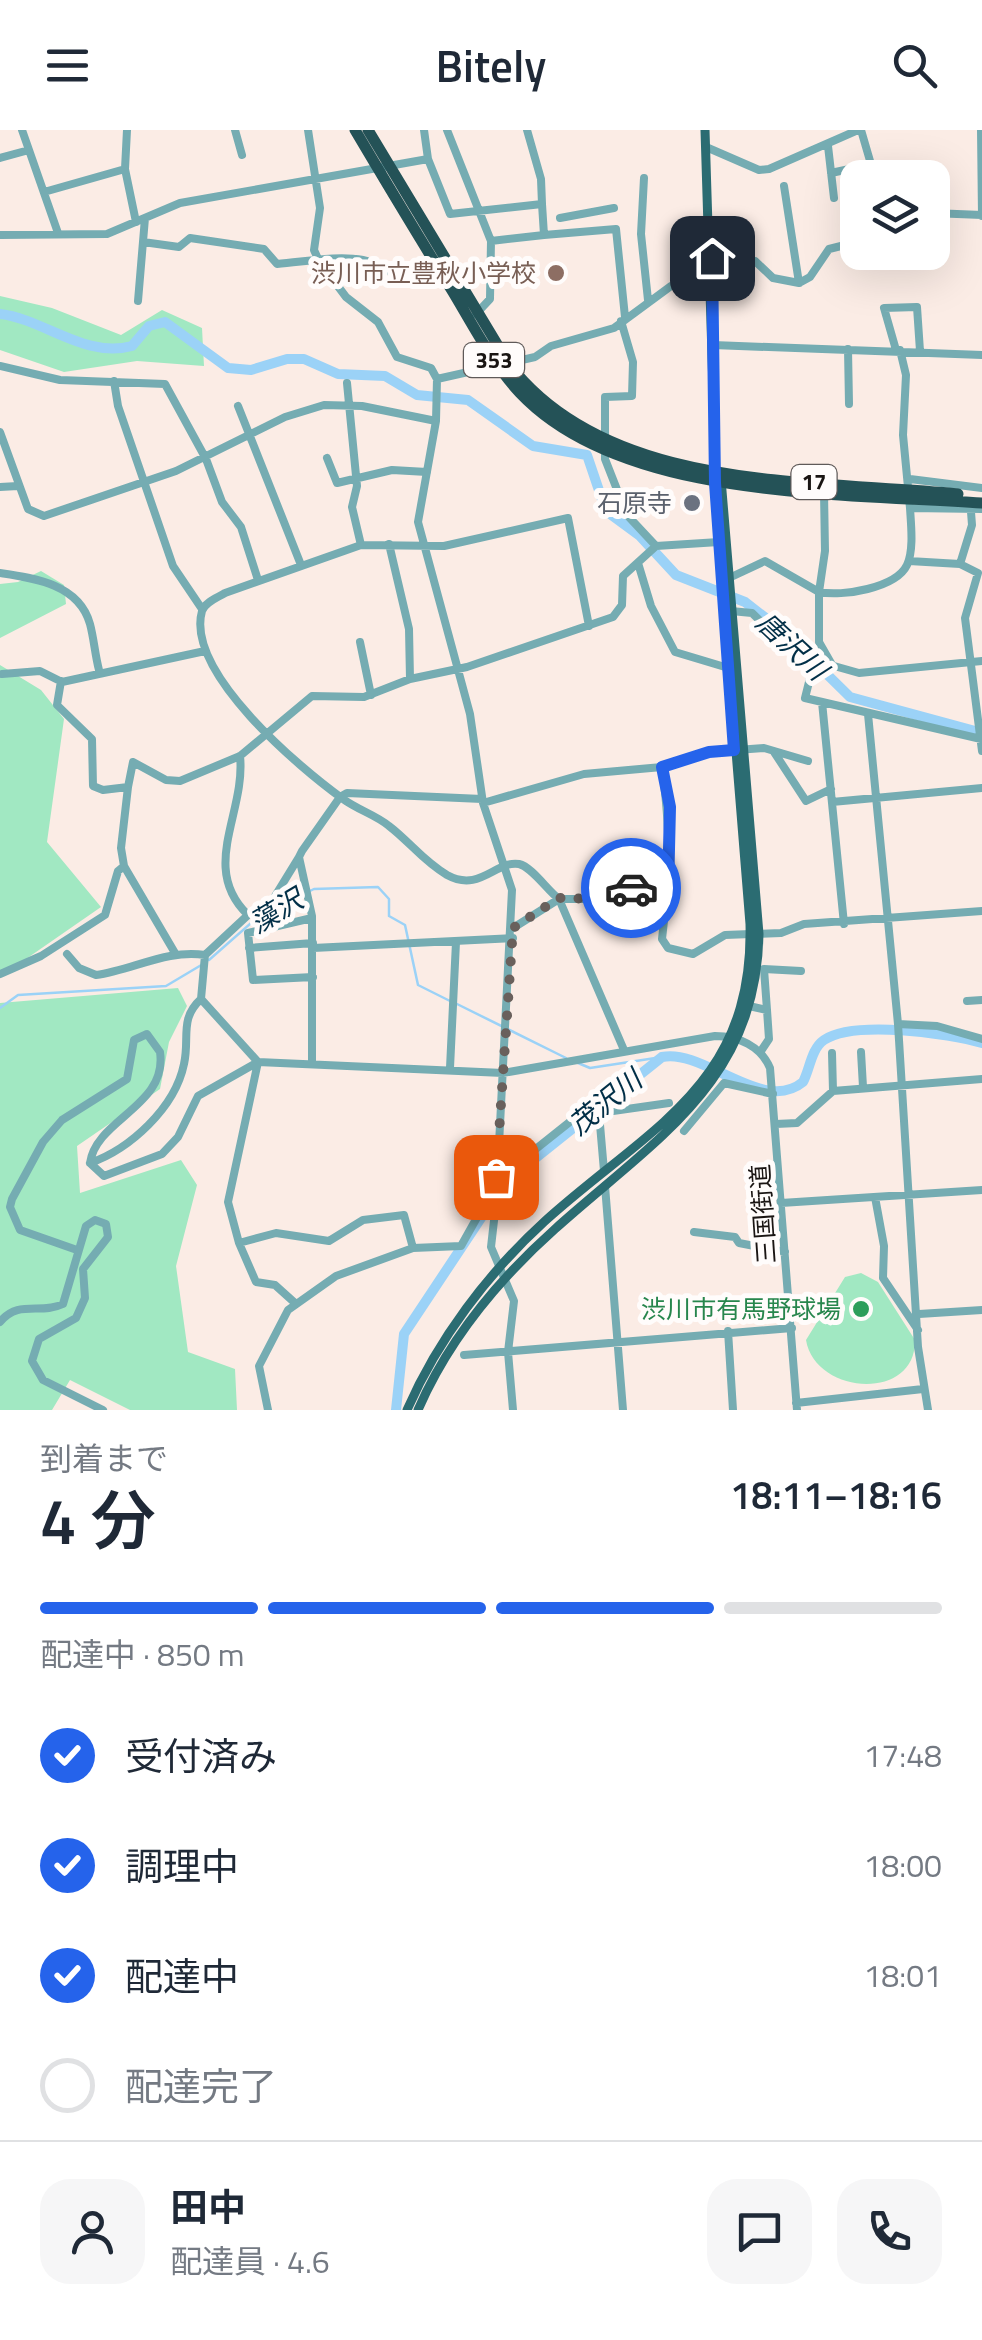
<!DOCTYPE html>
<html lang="ja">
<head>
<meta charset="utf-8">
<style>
  body { margin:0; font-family:"Titillium Web","Noto Sans JP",sans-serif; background:#f6f6f7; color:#1f2937; height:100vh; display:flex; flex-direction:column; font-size:38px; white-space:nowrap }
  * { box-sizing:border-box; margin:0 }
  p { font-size:32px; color:#747a83 }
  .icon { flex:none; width:55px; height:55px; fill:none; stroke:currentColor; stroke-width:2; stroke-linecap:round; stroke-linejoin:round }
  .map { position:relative; height:1280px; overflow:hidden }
  .side { display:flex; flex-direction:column; background:#fff; flex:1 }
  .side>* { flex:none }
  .tools { position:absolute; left:840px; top:30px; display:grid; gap:20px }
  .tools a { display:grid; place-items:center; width:110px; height:110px; border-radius:20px; background:#fff; box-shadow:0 10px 40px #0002; font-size:50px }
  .pin { position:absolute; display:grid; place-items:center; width:85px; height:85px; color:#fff; margin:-42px; border-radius:20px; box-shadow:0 5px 15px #0006 }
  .courier { position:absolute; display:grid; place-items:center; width:100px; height:100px; margin:-50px; border:8px solid #2563eb; border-radius:50%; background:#fff; color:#222; box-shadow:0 2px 12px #0007 }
  .summary em { font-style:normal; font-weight:600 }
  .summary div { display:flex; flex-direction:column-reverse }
  .summary { display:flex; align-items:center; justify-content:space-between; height:170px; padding:0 40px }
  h1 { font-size:65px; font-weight:600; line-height:75px }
  .bar { display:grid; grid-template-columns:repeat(4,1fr); gap:15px 10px; align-content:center; height:120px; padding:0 40px }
  .bar i { height:12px; border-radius:8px; background:#e0e1e3 }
  .bar .selected { background:#2563eb }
  .bar p { grid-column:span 4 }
  .line { display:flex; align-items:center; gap:25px; padding:0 40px; border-top:2px solid #e0e1e3 }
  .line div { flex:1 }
  .round { display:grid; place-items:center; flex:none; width:105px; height:105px; border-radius:30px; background:#f6f6f7 }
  ol { padding:0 40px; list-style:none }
  li { display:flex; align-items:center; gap:30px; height:110px }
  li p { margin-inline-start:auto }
  li .icon { padding:10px; border-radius:50%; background:#2563eb; color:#fff; stroke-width:4 }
  li:last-child { color:#747a83 }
  li i { width:55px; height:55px; border:5px solid #e0e1e3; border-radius:50% }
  header { display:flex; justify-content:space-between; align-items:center; height:130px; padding:0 40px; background:#fff; font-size:45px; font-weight:600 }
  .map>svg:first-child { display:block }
  .green { fill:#a1e8c2 }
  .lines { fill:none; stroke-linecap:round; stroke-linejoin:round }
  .stream { stroke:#9bd2f7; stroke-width:2.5 }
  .river { stroke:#9bd2f7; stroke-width:10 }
  .minor { stroke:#75acb2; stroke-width:8 }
  .major { stroke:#2b6c72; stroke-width:9 }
  .highway { stroke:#245257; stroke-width:11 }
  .done { stroke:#69605c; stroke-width:10; stroke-dasharray:0 18 }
  .route { stroke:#2563eb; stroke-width:12 }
  .education-dot { fill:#8d6e63; stroke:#fffcfb; stroke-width:4 }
  .worship-dot { fill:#6b7280; stroke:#fffcfb; stroke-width:4 }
  .leisure-dot { fill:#2e9e5b; stroke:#fffcfb; stroke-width:4 }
  .labels { text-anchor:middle; stroke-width:10; stroke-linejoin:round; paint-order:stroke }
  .shield { fill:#fffcfb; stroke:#5f5a59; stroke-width:2.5 }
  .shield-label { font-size:22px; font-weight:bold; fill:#1a1513 }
  .education-label { font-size:25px; fill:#785e54; stroke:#fffcfb; text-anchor:end }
  .worship-label { font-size:25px; fill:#5b616d; stroke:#fffcfb; text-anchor:end }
  .street-label { font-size:25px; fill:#1a1513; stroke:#fffcfb }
  .leisure-label { font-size:25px; fill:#27864d; stroke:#fffcfb; text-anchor:end }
  .water-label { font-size:28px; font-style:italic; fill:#022f47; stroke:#fffcfb }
</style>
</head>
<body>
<header><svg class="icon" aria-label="menu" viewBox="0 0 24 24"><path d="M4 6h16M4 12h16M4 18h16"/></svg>Bitely<svg class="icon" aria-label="search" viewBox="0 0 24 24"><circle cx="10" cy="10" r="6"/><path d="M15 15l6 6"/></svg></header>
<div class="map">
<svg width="982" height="1280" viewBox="0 0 982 1280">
  <rect width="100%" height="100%" fill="#fbece5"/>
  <path class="green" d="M 0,166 L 52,178 L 121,205 L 162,180 L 202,198 L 204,236 L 137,231 L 64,242 L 0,220 Z
    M 41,441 L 64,455 L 66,474 L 0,508 L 0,454 L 18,452 Z
    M 0,535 L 41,560 L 64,589 L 47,712 L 101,777 L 0,847 Z
    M 178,858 L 187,876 L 169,912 L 160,959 L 77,1016 L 80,1063 L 181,1030 L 197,1055 L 176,1136 L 188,1222 L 235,1239 L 237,1280 L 130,1280 L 70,1250 L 52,1280 L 0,1280 L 0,873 Z
    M 861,1143 L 878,1152 L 915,1210 C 916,1272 815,1265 806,1210 L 845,1147 Z"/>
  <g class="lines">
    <path class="stream" d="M 209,830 L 259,786 L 314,759 L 378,757 L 389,769 L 389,786 L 405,795 L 418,855 L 450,871
      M 457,874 L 566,928
      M 0,878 L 18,865 L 166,856 L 203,834
      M 578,933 L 590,938 L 662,927"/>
    <path class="river" d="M 0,184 C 44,189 85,229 132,216 L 149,196 L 165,192 L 228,238 L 251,240 L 287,229 L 304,229 L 338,244 L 385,246 L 417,265 L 468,270 L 533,316 L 587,325 L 606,381 L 640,406 L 676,445 L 745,472 L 785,503 L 850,567 L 982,603
      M 503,1054 L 662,927 C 704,918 763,985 803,952 C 810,939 811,919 824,910 C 853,890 949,903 982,913
      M 396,1280 L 404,1204 L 485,1082"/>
    <path class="minor" d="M 22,0 L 58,103
      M 127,0 L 125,39 L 136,92
      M 235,0 L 242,25
      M 308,0 L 320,78 L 314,120 L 319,131 L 346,167 L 378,192 L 397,227 L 431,238 L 437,249 L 436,291 L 418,392 L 470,584 L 483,673 L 512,760 L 496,1073 L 491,1117 L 514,1171 L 508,1222 L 513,1280
      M 424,0 L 428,29
      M 447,0 L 491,111 L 490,169 L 476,184
      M 527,0 L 541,49 L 542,74
      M 861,0 L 875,48
      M 981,0 L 982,86
      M 828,16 L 834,68
      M 706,17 L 759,40 L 769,39 L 858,0
      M 0,28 L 29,20
      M 831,43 L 868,35
      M 644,48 L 641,104 L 648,170
      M 784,56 L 799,153
      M 44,62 L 125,39
      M 932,83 L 982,85
      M 560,88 L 614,78
      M 0,105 L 107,104 L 180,73 L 428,29 L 450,84 L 542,74 L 544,105 L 616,99 L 625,187
      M 491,111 L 544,105
      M 143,112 L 179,117 L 190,108 L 264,119 L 277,134 C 304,132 337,125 363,130 C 387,135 419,167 444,147
      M 712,128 L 755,131 L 773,148 L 799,153 L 810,147 L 829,119 L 853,113 L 858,107
      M 138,171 L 145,88
      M 621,191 L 633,232 L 632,266 L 605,267 L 605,329 L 627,385 L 656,416
      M 713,215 L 982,225
      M 848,219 L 849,274
      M 896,220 L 884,178 L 917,177 L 920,221
      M 900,220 L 906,245 L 903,305 L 910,378 L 982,379
      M 0,236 L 60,250 L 165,254 L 206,329 L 222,372 L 241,397 L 258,450
      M 437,249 L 535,227 L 551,216 L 614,198 L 671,156 L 711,152
      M 114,251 L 118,276 L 173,436 L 202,479
      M 347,253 L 357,356 L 352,377 L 361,415
      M 238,276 L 301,435
      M 0,302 L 28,379 L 44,386 L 176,341 L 285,287 L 324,275 L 362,276 L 436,291
      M 327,328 L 337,353 L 392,340 L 427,342
      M 910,349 L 982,358
      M 0,357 L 18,356
      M 824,362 L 825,421 L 819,462 C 842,467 896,458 907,435 C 914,420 911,395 910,378
      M 971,382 L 972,395 L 960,434 L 978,443 L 965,488 L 982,621
      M 389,414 L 409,499 L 410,549
      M 909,431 L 960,434
      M 638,433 L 651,476 L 675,522 L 735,540
      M 0,443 C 34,448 79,454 90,494 C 94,509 95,525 99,540
      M 729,448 L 765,431 L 819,462 L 819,512 L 831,533
      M 731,481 L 752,483 L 812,540
      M 589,496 L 568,388 L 444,416 L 361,415 L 225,463 C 217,468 205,472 202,481 C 185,542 300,638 343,669 C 358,680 376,685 389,696 C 410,712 423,731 447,745 C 480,763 496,730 519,734 C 532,737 547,760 559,769 L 606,769 L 644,756 L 667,761
      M 360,512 L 371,565
      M 2,544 L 40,541 L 62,552 L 205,521
      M 61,551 L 57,575 L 92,609 L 93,656 L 103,660 L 128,657 L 133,632 L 166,650 L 180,651 L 240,626 L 312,566 L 364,567 L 410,549 L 467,537 L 613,487 L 622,475 L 623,446 L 656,416 L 719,412
      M 822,572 L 844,794
      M 868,584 L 898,894 L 918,1217 L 928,1280
      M 981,609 L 805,568 L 812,540 L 820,532 L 859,543 L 982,531
      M 774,622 L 806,671 L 831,659
      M 240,626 C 246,683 199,738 248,785
      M 662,637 C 671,705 670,740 662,809 L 668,818 L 693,824 L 725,805 L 781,803 L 804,794 L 982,781
      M 128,657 L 121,718 L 124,736 L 175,823
      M 832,672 L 982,658
      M 483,673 L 584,644 L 662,637 L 709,622 L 764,618 L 808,631
      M 312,788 L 248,803 L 253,850 L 313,847
      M 513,798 L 559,769 L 624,920
      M 249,818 L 313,813
      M 313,818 L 513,808
      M 67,824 L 79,838 L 96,845 C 133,840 167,819 205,825 L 201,869 L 258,932
      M 205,825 L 248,785 L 272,771 L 299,727
      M 0,844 L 41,826 L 105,785 L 118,741 L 124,736
      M 967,871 L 982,870
      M 749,876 L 767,880 L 769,909 L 761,921
      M 767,880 L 764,839 L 801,841
      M 898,894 L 937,896 L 982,909
      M 861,922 L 863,957
      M 832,923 L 833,961
      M 258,932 L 228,1072 L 239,1113 L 276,1103 L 329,1111 L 363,1090 L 404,1085 L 413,1118
      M 312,933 L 312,786 L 299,727 L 302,721 L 340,667 L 347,663 L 482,669
      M 450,938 L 456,812
      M 776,994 L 797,993 L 833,961 L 982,949
      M 684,1001 L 724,953 L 773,964
      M 90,1033 L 104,1046 L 162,1024 L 178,1007 L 198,966 L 258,932 L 503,943 L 715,906 C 738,906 761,916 770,938 L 797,1280
      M 90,1033 C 130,1019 175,978 184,934 C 190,908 179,889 201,869
      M 604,1041 L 599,983 L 669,973
      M 496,1047 L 502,1046 L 630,944
      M 605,1056 L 623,1280
      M 875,1067 L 884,1116 L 883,1148 L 918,1200
      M 781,1073 L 982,1060
      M 694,1102 L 735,1107 L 739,1113 L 785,1122
      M 239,1113 L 256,1152 L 275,1155 L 295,1173
      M 77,1120 L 20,1100 L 10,1077 L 12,1069 L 43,1012 L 62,990 L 127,949 L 134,910 L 147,904 L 160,922 C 168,976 96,989 90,1033
      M 919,1184 L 982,1180
      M 0,1192 C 19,1169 40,1185 63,1174 L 86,1096 L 95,1090 L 106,1094 L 108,1107 L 83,1139 L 85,1168 L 76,1188 L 39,1209 L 32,1231 L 43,1250 L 103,1280
      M 728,1201 L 733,1280
      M 464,1225 L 792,1198
      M 796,1273 L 923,1259
      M 268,1280 L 259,1236 L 288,1180 L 336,1146 L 413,1118 L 461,1116 L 484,1075 L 496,1073"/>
    <path class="major" d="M 407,1280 C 438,1209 488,1143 545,1091 C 649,997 754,956 750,794 L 717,387 L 705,0
      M 418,1280 C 448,1211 499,1149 555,1099 C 655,1009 756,953 759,804 L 721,349"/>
    <path class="highway" d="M 355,0 C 387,54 420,109 453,162 C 474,197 493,234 520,263 C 622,371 844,363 982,373
      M 368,0 L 509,234 C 608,363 812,349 958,364"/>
  </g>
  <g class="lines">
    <path class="done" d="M 496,1047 L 513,798 L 559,768 L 606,769 L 631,758"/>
    <path class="route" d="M 631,758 L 668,761 L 670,677 L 662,637 L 709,622 L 734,620 L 715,353 L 712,128"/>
  </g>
  <circle class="education-dot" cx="556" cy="143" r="10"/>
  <circle class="worship-dot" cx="692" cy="373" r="10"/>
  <circle class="leisure-dot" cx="861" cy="1179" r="10"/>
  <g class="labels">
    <g class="shield">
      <rect x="464" y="213" width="60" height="34" rx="8"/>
      <rect x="791.5" y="335" width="45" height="34" rx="8"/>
    </g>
    <g class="shield-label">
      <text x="494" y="238">353</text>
      <text x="814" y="360">17</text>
    </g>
    <g class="education-label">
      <text x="536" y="152">渋川市立豊秋小学校</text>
    </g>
    <g class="worship-label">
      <text x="672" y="382">石原寺</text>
    </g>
    <g class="street-label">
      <text transform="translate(763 1084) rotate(-94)" y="9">三国街道</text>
    </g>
    <g class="leisure-label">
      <text x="841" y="1188">渋川市有馬野球場</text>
    </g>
    <g class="water-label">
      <text transform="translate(792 516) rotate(43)" y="10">唐沢川</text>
      <text transform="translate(276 781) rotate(-31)" y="10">藻沢</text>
      <text transform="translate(605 972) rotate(-39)" y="10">茂沢川</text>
    </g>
  </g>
</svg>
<div class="tools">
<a><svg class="icon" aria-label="layers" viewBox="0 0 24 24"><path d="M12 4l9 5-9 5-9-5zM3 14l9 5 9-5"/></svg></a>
</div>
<div class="pin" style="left:496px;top:1047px;background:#ea580c"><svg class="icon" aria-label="bag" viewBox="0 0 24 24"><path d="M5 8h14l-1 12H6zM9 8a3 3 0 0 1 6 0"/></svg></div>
<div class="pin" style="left:712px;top:128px;background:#1f2937"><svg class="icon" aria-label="home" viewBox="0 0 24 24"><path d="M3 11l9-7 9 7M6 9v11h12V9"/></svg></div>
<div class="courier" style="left:631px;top:758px"><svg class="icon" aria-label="car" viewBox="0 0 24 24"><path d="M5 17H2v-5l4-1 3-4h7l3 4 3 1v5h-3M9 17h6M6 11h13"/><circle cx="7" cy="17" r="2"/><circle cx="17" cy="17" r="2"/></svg></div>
</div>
<section class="side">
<div class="summary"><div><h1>4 分</h1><p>到着まで</p></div><em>18:11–18:16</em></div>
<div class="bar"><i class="selected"></i><i class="selected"></i><i class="selected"></i><i></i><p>配達中 · 850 m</p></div>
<ol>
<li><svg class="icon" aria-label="check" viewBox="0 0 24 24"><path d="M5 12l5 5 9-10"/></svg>受付済み<p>17:48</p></li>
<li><svg class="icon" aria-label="check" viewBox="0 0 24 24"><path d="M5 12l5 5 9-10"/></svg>調理中<p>18:00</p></li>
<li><svg class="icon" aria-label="check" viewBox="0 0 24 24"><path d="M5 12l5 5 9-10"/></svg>配達中<p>18:01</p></li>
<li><i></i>配達完了</li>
</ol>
<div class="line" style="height:180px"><a class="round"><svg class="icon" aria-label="person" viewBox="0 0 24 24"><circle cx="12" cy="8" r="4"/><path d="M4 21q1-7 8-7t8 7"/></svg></a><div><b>田中</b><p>配達員 · 4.6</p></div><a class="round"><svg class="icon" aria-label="chat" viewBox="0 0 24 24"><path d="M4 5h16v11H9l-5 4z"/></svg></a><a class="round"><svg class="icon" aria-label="phone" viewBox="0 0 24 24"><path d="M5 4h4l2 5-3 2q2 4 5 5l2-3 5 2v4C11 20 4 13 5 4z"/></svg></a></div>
</section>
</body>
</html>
